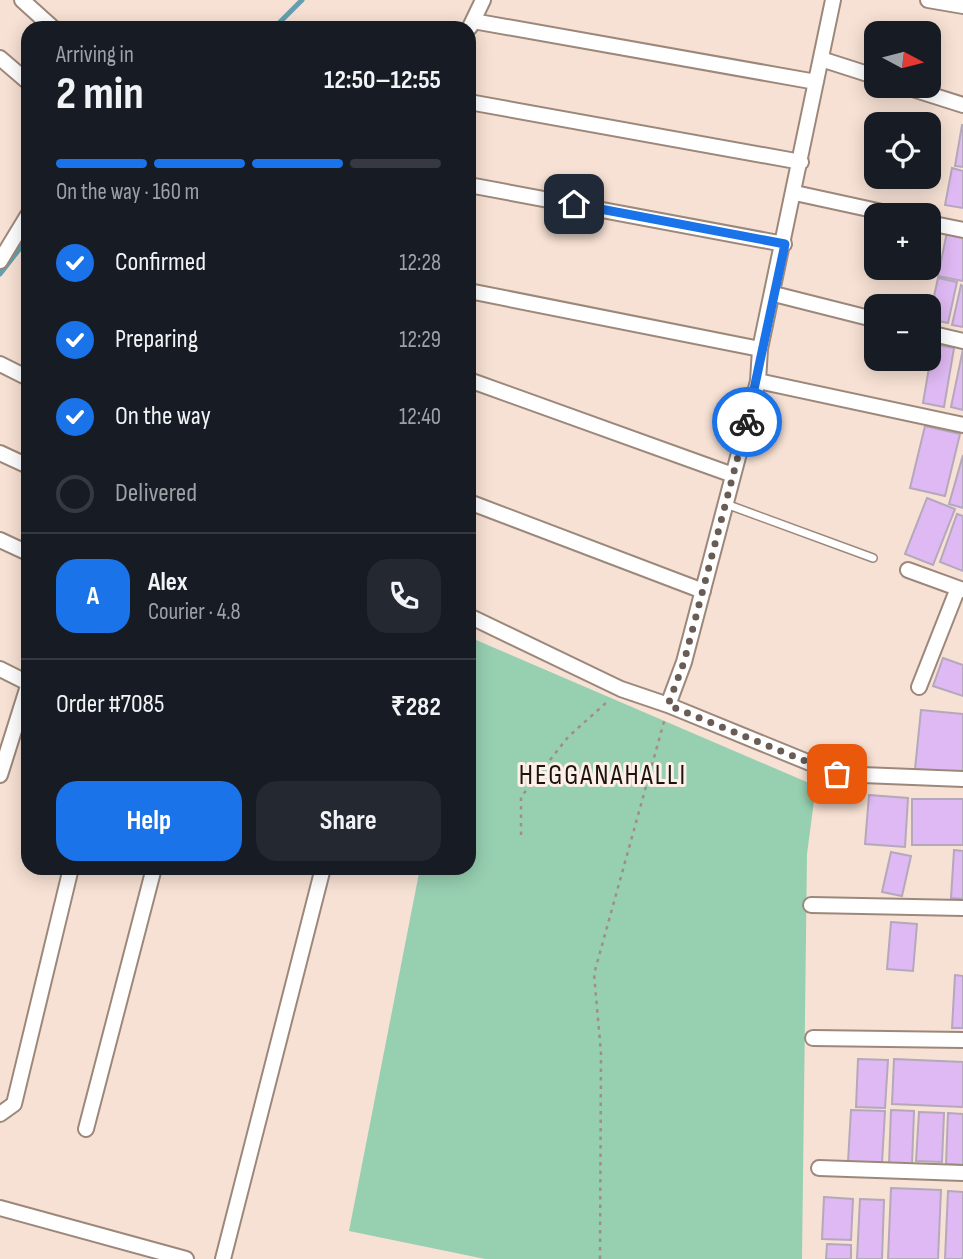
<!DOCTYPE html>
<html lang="en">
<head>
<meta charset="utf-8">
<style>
  body { margin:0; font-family:"Sofia Sans Condensed",sans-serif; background:#242831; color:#f1f3f6; height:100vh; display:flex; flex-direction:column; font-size:26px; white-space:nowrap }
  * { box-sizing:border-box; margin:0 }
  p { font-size:23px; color:#9ea1a6 }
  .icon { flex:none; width:38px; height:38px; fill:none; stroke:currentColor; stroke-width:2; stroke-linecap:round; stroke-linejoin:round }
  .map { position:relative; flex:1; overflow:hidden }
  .details { position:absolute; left:21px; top:21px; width:455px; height:854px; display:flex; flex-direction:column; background:#171b24; border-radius:21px; box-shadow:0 4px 18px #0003 }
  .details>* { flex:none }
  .needle { width:46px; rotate:97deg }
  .tools { position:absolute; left:864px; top:21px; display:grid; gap:14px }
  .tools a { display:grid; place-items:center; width:77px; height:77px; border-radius:14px; background:#171b24; box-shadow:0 4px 18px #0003; font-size:35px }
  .pin { position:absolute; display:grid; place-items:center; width:60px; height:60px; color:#fff; margin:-30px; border-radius:14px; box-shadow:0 4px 10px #0006 }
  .courier { position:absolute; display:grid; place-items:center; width:70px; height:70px; margin:-35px; border:5px solid #1a73e8; border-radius:50%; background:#fff; color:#222; box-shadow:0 2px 9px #0007 }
  .summary em { font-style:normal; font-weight:700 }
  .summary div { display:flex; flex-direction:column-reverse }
  .summary { display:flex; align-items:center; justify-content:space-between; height:119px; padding:0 35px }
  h1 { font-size:46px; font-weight:700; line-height:52px }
  .bar { display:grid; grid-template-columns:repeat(4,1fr); gap:10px 7px; align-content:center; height:84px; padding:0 35px }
  .bar i { height:9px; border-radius:5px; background:#363941 }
  .bar .active { background:#1a73e8 }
  .bar p { grid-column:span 4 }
  .line { display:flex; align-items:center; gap:18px; padding:0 35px; border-top:2px solid #363941 }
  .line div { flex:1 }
  .round { display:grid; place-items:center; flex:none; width:74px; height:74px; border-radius:21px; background:#242831 }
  ol { padding:0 35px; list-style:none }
  li { display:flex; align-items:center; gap:21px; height:77px }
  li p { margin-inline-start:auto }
  li .icon { padding:7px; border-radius:50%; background:#1a73e8; color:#fff; stroke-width:4 }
  li:last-child { color:#9ea1a6 }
  li i { width:38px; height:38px; border:4px solid #363941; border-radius:50% }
  .action { display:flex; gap:14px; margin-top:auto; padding:14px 35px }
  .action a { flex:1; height:80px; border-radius:21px; background:#1a73e8; color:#fff; font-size:28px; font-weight:700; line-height:80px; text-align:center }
  .action a+a { background:#242831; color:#f1f3f6 }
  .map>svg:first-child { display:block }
  .green { fill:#97cfb1 }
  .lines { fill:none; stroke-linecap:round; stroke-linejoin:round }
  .stream { stroke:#659fad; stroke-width:5 }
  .building { fill:#dfb9f3; stroke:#b4a8bb; stroke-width:2 }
  .lane-casing { stroke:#9c887b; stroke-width:10 }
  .street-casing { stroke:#9c887b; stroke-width:18 }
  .path { stroke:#9f8f85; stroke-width:2.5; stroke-dasharray:3.5 5; stroke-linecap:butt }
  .lane { stroke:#fff; stroke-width:7 }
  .street { stroke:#fff; stroke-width:14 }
  .done { stroke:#685c54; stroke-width:7; stroke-dasharray:0 12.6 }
  .route { stroke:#1a73e8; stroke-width:9 }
  .labels { text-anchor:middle; stroke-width:6; stroke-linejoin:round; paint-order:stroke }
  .quarter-label { font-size:28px; letter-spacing:2px; fill:#1b140f; stroke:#fef0e8 }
</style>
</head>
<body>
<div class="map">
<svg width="963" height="1259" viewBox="0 0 963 1259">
  <rect width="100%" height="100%" fill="#f7e1d4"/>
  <path class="green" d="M 469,637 L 816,786 L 807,854 L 802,1259 L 485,1259 L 349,1231 L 420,868 L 469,868 Z"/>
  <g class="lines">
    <path class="stream" d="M 274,28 L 302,0
      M 0,274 L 28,238"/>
  </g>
  <path class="building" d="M 962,125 L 963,125 L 963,167 L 955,166 Z
    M 952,168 L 963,171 L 963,208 L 945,205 Z
    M 947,232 L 963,235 L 963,281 L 938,276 Z
    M 938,278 L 957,282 L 948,323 L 929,319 Z
    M 961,285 L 963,286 L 963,327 L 952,325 Z
    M 933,344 L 954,348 L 944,407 L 923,403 Z
    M 963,349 L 963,410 L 951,407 Z
    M 925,426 L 960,434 L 945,496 L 910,488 Z
    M 963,455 L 963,508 L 949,504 Z
    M 927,498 L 955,509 L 933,565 L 905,554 Z
    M 957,514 L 963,516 L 963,571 L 940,562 Z
    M 943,658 L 963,665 L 963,696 L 933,686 Z
    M 921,710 L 963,714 L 963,774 L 915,769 Z
    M 869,795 L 908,798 L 905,847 L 865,844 Z
    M 912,799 L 963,799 L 963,845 L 912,845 Z
    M 954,850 L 963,851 L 963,899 L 951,898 Z
    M 891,852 L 911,856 L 902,896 L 882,892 Z
    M 891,922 L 917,924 L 913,971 L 887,969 Z
    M 955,975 L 963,976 L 963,1028 L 952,1028 Z
    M 858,1059 L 888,1060 L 885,1108 L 856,1107 Z
    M 894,1059 L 963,1062 L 963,1107 L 892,1104 Z
    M 851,1110 L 885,1111 L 882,1163 L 848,1162 Z
    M 891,1110 L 914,1111 L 912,1165 L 889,1164 Z
    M 919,1112 L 944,1113 L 942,1162 L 916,1161 Z
    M 948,1113 L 963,1114 L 963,1165 L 946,1164 Z
    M 891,1188 L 941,1190 L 938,1259 L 888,1259 Z
    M 948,1191 L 963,1192 L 963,1259 L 945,1259 Z
    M 824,1197 L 853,1199 L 851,1240 L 822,1239 Z
    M 860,1199 L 884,1200 L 882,1259 L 857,1259 Z
    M 827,1244 L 851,1245 L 851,1259 L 826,1259 Z"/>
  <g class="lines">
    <g class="lane-casing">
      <path id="lane" d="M 726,504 L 873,558"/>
    </g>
    <g class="street-casing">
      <path id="street" d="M 22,0 L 53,28
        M 928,0 L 963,6
        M 473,21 L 816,82
        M 470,27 L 483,0
        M 0,58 L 28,82
        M 821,59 L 877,77
        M 903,86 L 963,105
        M 469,102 L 801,162
        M 469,185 L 784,244
        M 795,193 L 896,215
        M 929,223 L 963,230
        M 0,261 L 28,215
        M 469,291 L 760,349
        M 774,294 L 877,320
        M 929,333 L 963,341
        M 0,364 L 28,378
        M 469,380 L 733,475
        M 758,381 L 963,425
        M 0,453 L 28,466
        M 469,502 L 703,591
        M 0,540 L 28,553
        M 908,570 L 963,590
        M 469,616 L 621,689 L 668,705 L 684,662 L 758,381 L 760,349 L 833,0
        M 0,669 L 28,683
        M 919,687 L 958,588
        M 668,705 L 837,774 L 963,779
        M 0,775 L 28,686
        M 811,905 L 963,908
        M 813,1038 L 963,1040
        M 0,1114 L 14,1104 L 71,868
        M 86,1129 L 154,868
        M 819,1168 L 963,1173
        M 0,1208 L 186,1259
        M 223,1259 L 323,868"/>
    </g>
    <path class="path" d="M 521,835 L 521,797 L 568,737 L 608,701
      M 600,1259 L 601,1053 L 594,974 L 665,718"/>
    <use href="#lane" class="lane"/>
    <use href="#street" class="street"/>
  </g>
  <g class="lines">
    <path class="done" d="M 747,422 L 684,662 L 668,705 L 837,774"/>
    <path class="route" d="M 574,204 L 785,244 L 747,422"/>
  </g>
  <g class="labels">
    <g class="quarter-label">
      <text x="603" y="784">HEGGANAHALLI</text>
    </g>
  </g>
</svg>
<div class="tools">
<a><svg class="needle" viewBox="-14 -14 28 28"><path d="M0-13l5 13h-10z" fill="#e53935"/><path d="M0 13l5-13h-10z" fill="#9ea1a6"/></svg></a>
<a><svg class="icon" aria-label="locate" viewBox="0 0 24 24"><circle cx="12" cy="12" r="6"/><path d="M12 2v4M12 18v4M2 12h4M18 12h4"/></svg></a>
<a>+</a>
<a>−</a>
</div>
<div class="pin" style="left:837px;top:774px;background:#ea580c"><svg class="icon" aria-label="bag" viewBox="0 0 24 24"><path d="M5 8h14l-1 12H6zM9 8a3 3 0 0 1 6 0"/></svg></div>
<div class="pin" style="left:574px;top:204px;background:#1f2937"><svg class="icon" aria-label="home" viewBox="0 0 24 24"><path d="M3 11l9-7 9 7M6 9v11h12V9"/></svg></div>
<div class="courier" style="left:747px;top:422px"><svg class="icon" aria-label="bike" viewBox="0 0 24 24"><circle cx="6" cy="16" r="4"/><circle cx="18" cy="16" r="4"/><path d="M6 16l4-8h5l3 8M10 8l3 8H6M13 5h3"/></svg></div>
<section class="details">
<div class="summary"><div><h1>2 min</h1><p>Arriving in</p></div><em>12:50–12:55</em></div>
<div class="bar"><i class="active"></i><i class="active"></i><i class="active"></i><i></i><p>On the way · 160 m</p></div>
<ol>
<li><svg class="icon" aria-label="check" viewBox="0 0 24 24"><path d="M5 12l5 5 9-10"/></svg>Confirmed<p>12:28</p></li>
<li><svg class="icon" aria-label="check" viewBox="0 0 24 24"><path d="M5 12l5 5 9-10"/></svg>Preparing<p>12:29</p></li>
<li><svg class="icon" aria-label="check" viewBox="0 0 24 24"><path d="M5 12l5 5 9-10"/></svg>On the way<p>12:40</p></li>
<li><i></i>Delivered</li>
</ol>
<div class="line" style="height:126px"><b class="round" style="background:#1a73e8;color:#fff">A</b><div><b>Alex</b><p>Courier · 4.8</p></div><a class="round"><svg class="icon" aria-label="phone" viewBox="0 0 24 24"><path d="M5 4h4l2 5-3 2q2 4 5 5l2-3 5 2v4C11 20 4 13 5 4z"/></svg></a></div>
<div class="line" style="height:91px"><div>Order #7085</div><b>₹282</b></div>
<div class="action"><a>Help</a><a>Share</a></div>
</section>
</div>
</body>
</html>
